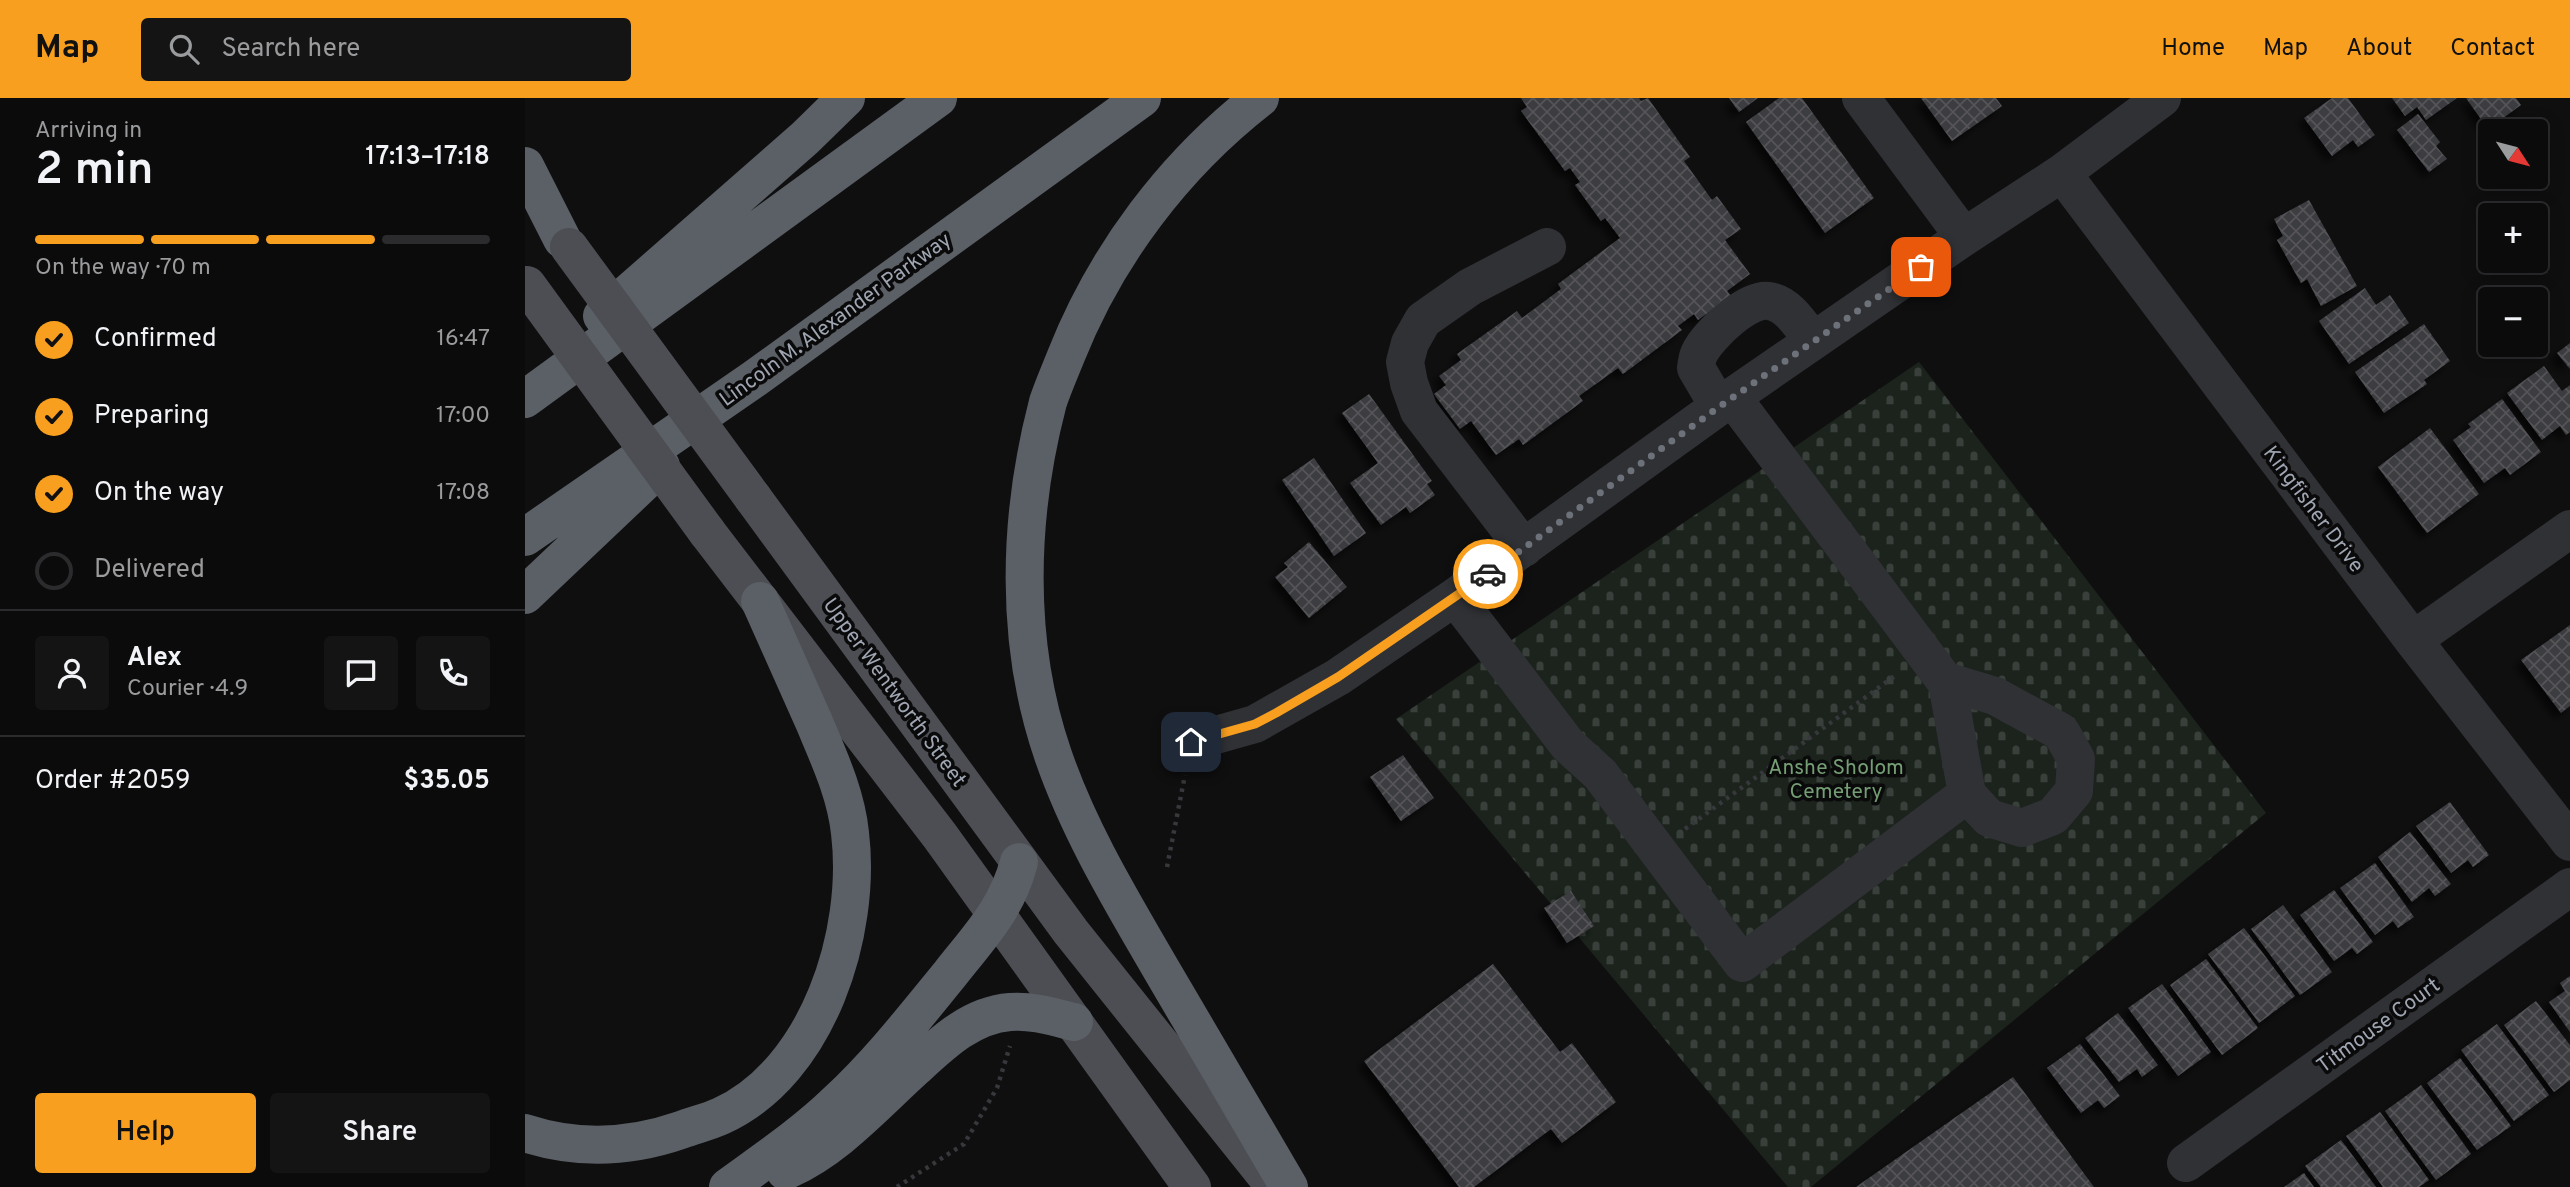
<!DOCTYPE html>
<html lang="en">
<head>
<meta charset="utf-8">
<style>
  body { margin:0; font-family:Overpass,sans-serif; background:#141415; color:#f1f3f6; height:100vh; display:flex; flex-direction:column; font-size:26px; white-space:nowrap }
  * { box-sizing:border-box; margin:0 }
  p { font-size:23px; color:#9a9b9d }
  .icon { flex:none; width:38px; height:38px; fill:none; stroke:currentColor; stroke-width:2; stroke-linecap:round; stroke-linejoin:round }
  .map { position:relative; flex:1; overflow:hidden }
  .details { display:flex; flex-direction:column; background:#0b0b0c; width:525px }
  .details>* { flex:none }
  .needle { width:46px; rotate:126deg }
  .tools { position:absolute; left:1953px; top:21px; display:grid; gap:14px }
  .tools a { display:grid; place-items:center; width:70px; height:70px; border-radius:7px; background:#0b0b0c; box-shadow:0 4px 18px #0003,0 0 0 2px #2b2b2d; font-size:35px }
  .pin { position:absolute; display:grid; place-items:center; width:60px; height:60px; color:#fff; margin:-30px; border-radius:14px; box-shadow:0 4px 10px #0006 }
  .courier { position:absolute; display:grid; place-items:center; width:70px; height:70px; margin:-35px; border:5px solid #f89f1f; border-radius:50%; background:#fff; color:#222; box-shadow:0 2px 9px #0007 }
  .headline em { font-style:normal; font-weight:600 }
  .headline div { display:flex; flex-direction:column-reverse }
  .headline { display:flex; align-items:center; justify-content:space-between; height:119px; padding:0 35px }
  h1 { font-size:46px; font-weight:600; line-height:52px }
  .bar { display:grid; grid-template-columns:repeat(4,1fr); gap:10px 7px; align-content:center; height:84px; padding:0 35px }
  .bar i { height:9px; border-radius:5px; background:#2b2b2d }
  .bar .selected { background:#f89f1f }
  .bar p { grid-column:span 4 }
  .line { display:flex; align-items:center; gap:18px; padding:0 35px; border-top:2px solid #2b2b2d }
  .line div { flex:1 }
  .round { display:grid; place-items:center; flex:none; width:74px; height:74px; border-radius:7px; background:#141415 }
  ol { padding:0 35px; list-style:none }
  li { display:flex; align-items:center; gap:21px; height:77px }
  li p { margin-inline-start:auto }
  li .icon { padding:7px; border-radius:50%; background:#f89f1f; color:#111; stroke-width:4 }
  li:last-child { color:#9a9b9d }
  li i { width:38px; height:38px; border:4px solid #2b2b2d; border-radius:50% }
  .button { display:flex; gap:14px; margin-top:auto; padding:14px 35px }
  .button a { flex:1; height:80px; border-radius:7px; background:#f89f1f; color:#111; font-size:28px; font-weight:600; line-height:80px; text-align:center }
  .button a+a { background:#141415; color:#f1f3f6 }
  header { display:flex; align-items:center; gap:42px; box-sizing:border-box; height:98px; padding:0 35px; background:#f89f1f; color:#111 }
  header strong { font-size:33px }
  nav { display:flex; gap:38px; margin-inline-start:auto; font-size:24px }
  .search { width:490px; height:63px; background:#141415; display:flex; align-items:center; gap:18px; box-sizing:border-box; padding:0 24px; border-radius:7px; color:#9a9b9d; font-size:26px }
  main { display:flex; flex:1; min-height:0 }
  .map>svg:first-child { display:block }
  .cemetery { fill:url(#cemetery-stones) }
  .building { fill:url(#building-cross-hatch); filter:url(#shadow) }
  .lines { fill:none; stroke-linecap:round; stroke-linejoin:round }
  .path { stroke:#36383c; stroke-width:4.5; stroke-dasharray:3.5 5; stroke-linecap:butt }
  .minor { stroke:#303135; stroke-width:38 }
  .major { stroke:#4c4e54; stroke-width:38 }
  .highway { stroke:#5b5f66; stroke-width:38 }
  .major-bridge { stroke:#4c4e54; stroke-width:38 }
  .done { stroke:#6d7179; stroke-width:7; stroke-dasharray:0 12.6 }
  .route { stroke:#f89f1f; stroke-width:9 }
  .labels { text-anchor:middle; stroke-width:7; stroke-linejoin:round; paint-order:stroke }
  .street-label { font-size:21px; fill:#9fa6b2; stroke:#0a0a0b }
  .park-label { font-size:21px; fill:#759e75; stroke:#0a0a0b }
</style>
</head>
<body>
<header>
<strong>Map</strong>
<div class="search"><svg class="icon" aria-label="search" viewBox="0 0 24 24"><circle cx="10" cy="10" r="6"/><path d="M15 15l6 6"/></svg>Search here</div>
<nav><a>Home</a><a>Map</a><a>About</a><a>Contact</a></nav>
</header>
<main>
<section class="details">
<div class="headline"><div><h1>2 min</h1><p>Arriving in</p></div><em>17:13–17:18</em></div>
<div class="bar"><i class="selected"></i><i class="selected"></i><i class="selected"></i><i></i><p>On the way · 70 m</p></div>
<ol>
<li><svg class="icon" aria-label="check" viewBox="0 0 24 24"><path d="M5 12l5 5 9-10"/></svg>Confirmed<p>16:47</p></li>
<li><svg class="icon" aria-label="check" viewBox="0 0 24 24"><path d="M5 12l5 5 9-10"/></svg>Preparing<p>17:00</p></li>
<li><svg class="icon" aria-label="check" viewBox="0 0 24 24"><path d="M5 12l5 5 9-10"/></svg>On the way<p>17:08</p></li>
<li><i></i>Delivered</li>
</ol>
<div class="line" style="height:126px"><a class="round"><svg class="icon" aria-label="person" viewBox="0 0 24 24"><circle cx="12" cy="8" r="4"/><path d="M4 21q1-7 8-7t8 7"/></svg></a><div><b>Alex</b><p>Courier · 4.9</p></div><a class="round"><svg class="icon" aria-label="chat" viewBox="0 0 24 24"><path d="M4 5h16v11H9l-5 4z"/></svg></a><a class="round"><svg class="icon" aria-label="phone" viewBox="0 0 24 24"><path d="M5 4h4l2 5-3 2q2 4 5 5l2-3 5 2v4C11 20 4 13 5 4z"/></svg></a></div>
<div class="line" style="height:91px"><div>Order #2059</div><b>$35.05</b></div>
<div class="button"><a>Help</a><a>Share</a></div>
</section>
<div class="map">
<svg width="2045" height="1089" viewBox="0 0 2045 1089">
  <defs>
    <pattern id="cemetery-stones" width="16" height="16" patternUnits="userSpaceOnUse" patternTransform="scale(1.75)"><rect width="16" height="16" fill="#1b231c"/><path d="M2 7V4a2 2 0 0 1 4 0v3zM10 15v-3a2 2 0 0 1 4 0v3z" fill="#39403b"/></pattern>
    <pattern id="building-cross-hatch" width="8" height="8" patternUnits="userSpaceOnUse" patternTransform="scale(1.75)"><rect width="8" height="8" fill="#3b3c40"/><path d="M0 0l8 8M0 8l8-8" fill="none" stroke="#545559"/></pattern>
    <filter id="shadow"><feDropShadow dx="-6" dy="6" stdDeviation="3.5" flood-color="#0009"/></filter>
  </defs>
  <rect width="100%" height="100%" fill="#0f0f10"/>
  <path class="cemetery" d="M 1394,264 L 1741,715 L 1286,1089 L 1263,1089 L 871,621 Z"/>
  <path class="building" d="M 996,0 L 1114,0 L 1116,3 L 1123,0 L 1165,59 L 1159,63 L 1187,102 L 1192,98 L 1216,131 L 1200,142 L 1225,176 L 1202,193 L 1206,198 L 1173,222 L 1169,216 L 1153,228 L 1157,232 L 1098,276 L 1093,270 L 1054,298 L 1058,303 L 998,347 L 994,341 L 971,357 L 946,323 L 935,331 L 909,296 L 921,287 L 914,278 L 936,262 L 932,256 L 992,213 L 997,220 L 1036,191 L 1033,186 L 1095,140 L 1080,120 L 1076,123 L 1050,87 L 1055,84 L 1045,70 L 1040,73 L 996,13 L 1002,9 Z
    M 1204,0 L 1233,0 L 1214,14 Z
    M 1254,0 L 1277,0 L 1349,100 L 1300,135 L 1221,24 Z
    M 1396,0 L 1471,0 L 1477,8 L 1427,43 Z
    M 1807,0 L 1823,0 L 1850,37 L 1833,49 L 1828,42 L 1807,58 L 1779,20 Z
    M 1867,0 L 1932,0 L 1901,22 L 1892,9 L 1880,18 Z
    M 1941,0 L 1991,0 L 1996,7 L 1963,31 Z
    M 1893,16 L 1915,44 L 1911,48 L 1922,61 L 1904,74 L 1872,32 Z
    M 1784,102 L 1832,188 L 1796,208 L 1782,181 L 1776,185 L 1752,142 L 1758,138 L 1749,121 Z
    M 1840,190 L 1851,207 L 1865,197 L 1884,225 L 1824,266 L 1794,223 Z
    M 1899,226 L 1925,263 L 1899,282 L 1902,286 L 1859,315 L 1830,274 Z
    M 2045,245 L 2045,271 L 2032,255 Z
    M 2019,268 L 2037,293 L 2045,287 L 2045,334 L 2041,337 L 2035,328 L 2017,342 L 1982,295 Z
    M 844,296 L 907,383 L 902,386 L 910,397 L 885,415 L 881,409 L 856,427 L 825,385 L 853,365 L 817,315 Z
    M 1977,301 L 2016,354 L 1985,377 L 1980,370 L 1959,385 L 1928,342 L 1946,329 L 1943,326 Z
    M 1905,330 L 1954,396 L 1902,435 L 1853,369 Z
    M 789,360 L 841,435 L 809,458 L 757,382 Z
    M 784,444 L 822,489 L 784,520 L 750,479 L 763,469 L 759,465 Z
    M 2045,527 L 2045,608 L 2036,615 L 1996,562 Z
    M 878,657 L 909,700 L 876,723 L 845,679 Z
    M 1925,704 L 1964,757 L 1948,769 L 1943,762 L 1926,775 L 1891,728 Z
    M 1885,734 L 1926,786 L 1910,798 L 1904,790 L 1887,804 L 1853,759 Z
    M 1850,765 L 1889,819 L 1873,830 L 1868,823 L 1850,837 L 1815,790 Z
    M 1809,792 L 1848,844 L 1832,856 L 1827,850 L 1809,863 L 1775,817 Z
    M 1046,793 L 1069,828 L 1042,845 L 1019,810 Z
    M 1758,807 L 1807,874 L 1775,897 L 1726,831 Z
    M 1719,830 L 1770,898 L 1734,925 L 1683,856 Z
    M 1681,861 L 1733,930 L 1697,957 L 1645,887 Z
    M 968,866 L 1035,954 L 1047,945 L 1091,1004 L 1037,1045 L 1026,1031 L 949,1089 L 934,1089 L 839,963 Z
    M 2045,878 L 2045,934 L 2024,904 L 2040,893 L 2035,885 Z
    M 1637,886 L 1686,954 L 1653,978 L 1603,910 Z
    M 2011,903 L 2045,947 L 2045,982 L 2029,994 L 1979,927 Z
    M 1593,915 L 1633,967 L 1617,979 L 1612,971 L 1594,984 L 1560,940 Z
    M 1972,926 L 2024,997 L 1989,1023 L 1936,952 Z
    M 1555,946 L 1595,998 L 1579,1010 L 1573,1002 L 1556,1015 L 1522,970 Z
    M 1935,960 L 1986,1028 L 1952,1052 L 1902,985 Z
    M 1488,979 L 1569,1089 L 1331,1089 Z
    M 1896,987 L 1946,1056 L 1911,1082 L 1860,1013 Z
    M 1855,1014 L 1904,1082 L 1894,1089 L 1858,1089 L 1821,1038 Z
    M 1816,1042 L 1851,1089 L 1796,1089 L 1780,1068 Z
    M 1779,1075 L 1789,1089 L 1759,1089 Z"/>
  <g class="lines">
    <path class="path" d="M 1160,731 L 1371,577
      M 642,769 L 660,677
      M 372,1089 L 439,1046 L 472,990 L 485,948"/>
    <path class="minor" d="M 1336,0 L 1439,139
      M 1537,75 L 1888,542 L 2045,744
      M 1207,299 C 1279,394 1349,488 1420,583 L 1422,585 L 1442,696 L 1464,720 L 1497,730 L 1528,718 L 1549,693 L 1551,661 L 1536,634 L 1470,598 L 1420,583
      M 1194,309 L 1171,270 C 1172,264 1172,259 1175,254 C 1184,237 1223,199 1244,203 C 1264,206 1277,229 1288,243
      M 999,450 L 894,313 L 884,285 L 880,264 L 885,245 L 898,222 L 945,189 L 1022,149
      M 930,499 L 1043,647 L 1075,676 L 1217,865 L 1442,696
      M 1888,542 L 2045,431
      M 666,644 L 730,626 L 813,579 L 930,499 L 1207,299 L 1439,139 L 1537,75 L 1637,0
      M 1661,1065 L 2045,789"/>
    <path class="major" d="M 228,400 L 546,834 L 750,1089
      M 182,434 L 415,738 L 667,1089"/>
    <path class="highway" d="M 735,0 C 649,67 581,157 541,258 C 535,273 528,289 523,304 C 493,418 489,544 528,657 C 554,733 596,802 636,871 C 679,944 721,1016 764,1089
      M 0,68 L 37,141
      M 77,218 L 280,40 L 321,0
      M 0,301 L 413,0
      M 0,439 L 229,281 L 617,0
      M 0,497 L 136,368
      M 0,1035 C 52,1052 104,1050 156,1032 C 169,1027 183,1024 196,1018 C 294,973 337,834 325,735 C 321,696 304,660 289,624 C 271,583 253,543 235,503
      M 260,1073 C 310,1052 350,1006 390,970 C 417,945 446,917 485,914 C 506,912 529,919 549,924
      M 203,1089 C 240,1062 279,1036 312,1004 C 354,965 389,920 425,876 C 454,839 482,811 494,764"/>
    <path class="major-bridge" d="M 44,149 L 228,400
      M 2,187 L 182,434"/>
  </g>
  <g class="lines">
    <path class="done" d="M 963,476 L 1194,309 L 1396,169"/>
    <path class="route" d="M 666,644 L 730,626 L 751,615 L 813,579 L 963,476"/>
  </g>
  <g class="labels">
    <g class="street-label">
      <text transform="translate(310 221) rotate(-36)" y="7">Lincoln M. Alexander Parkway</text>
      <text transform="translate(1789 411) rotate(53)" y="7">Kingfisher Drive</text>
      <text transform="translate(370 594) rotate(54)" y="7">Upper Wentworth Street</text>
      <text transform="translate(1853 927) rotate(-36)" y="7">Titmouse Court</text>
    </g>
    <g class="park-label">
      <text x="1311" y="676">Anshe Sholom<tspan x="1311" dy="24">Cemetery</tspan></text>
    </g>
  </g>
</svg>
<div class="tools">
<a><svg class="needle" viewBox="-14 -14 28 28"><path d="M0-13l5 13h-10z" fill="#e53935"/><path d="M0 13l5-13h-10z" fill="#9a9b9d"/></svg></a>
<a>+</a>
<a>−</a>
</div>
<div class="pin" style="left:1396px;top:169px;background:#ea580c"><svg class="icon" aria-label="bag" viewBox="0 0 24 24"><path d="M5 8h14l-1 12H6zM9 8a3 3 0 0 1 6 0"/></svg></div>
<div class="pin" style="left:666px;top:644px;background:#1f2937"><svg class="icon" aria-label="home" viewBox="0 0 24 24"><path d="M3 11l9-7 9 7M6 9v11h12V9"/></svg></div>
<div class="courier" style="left:963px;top:476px"><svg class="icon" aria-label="car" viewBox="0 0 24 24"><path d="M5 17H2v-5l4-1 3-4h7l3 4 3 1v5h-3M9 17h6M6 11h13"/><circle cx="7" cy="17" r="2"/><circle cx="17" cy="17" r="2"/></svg></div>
</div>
</main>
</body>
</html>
